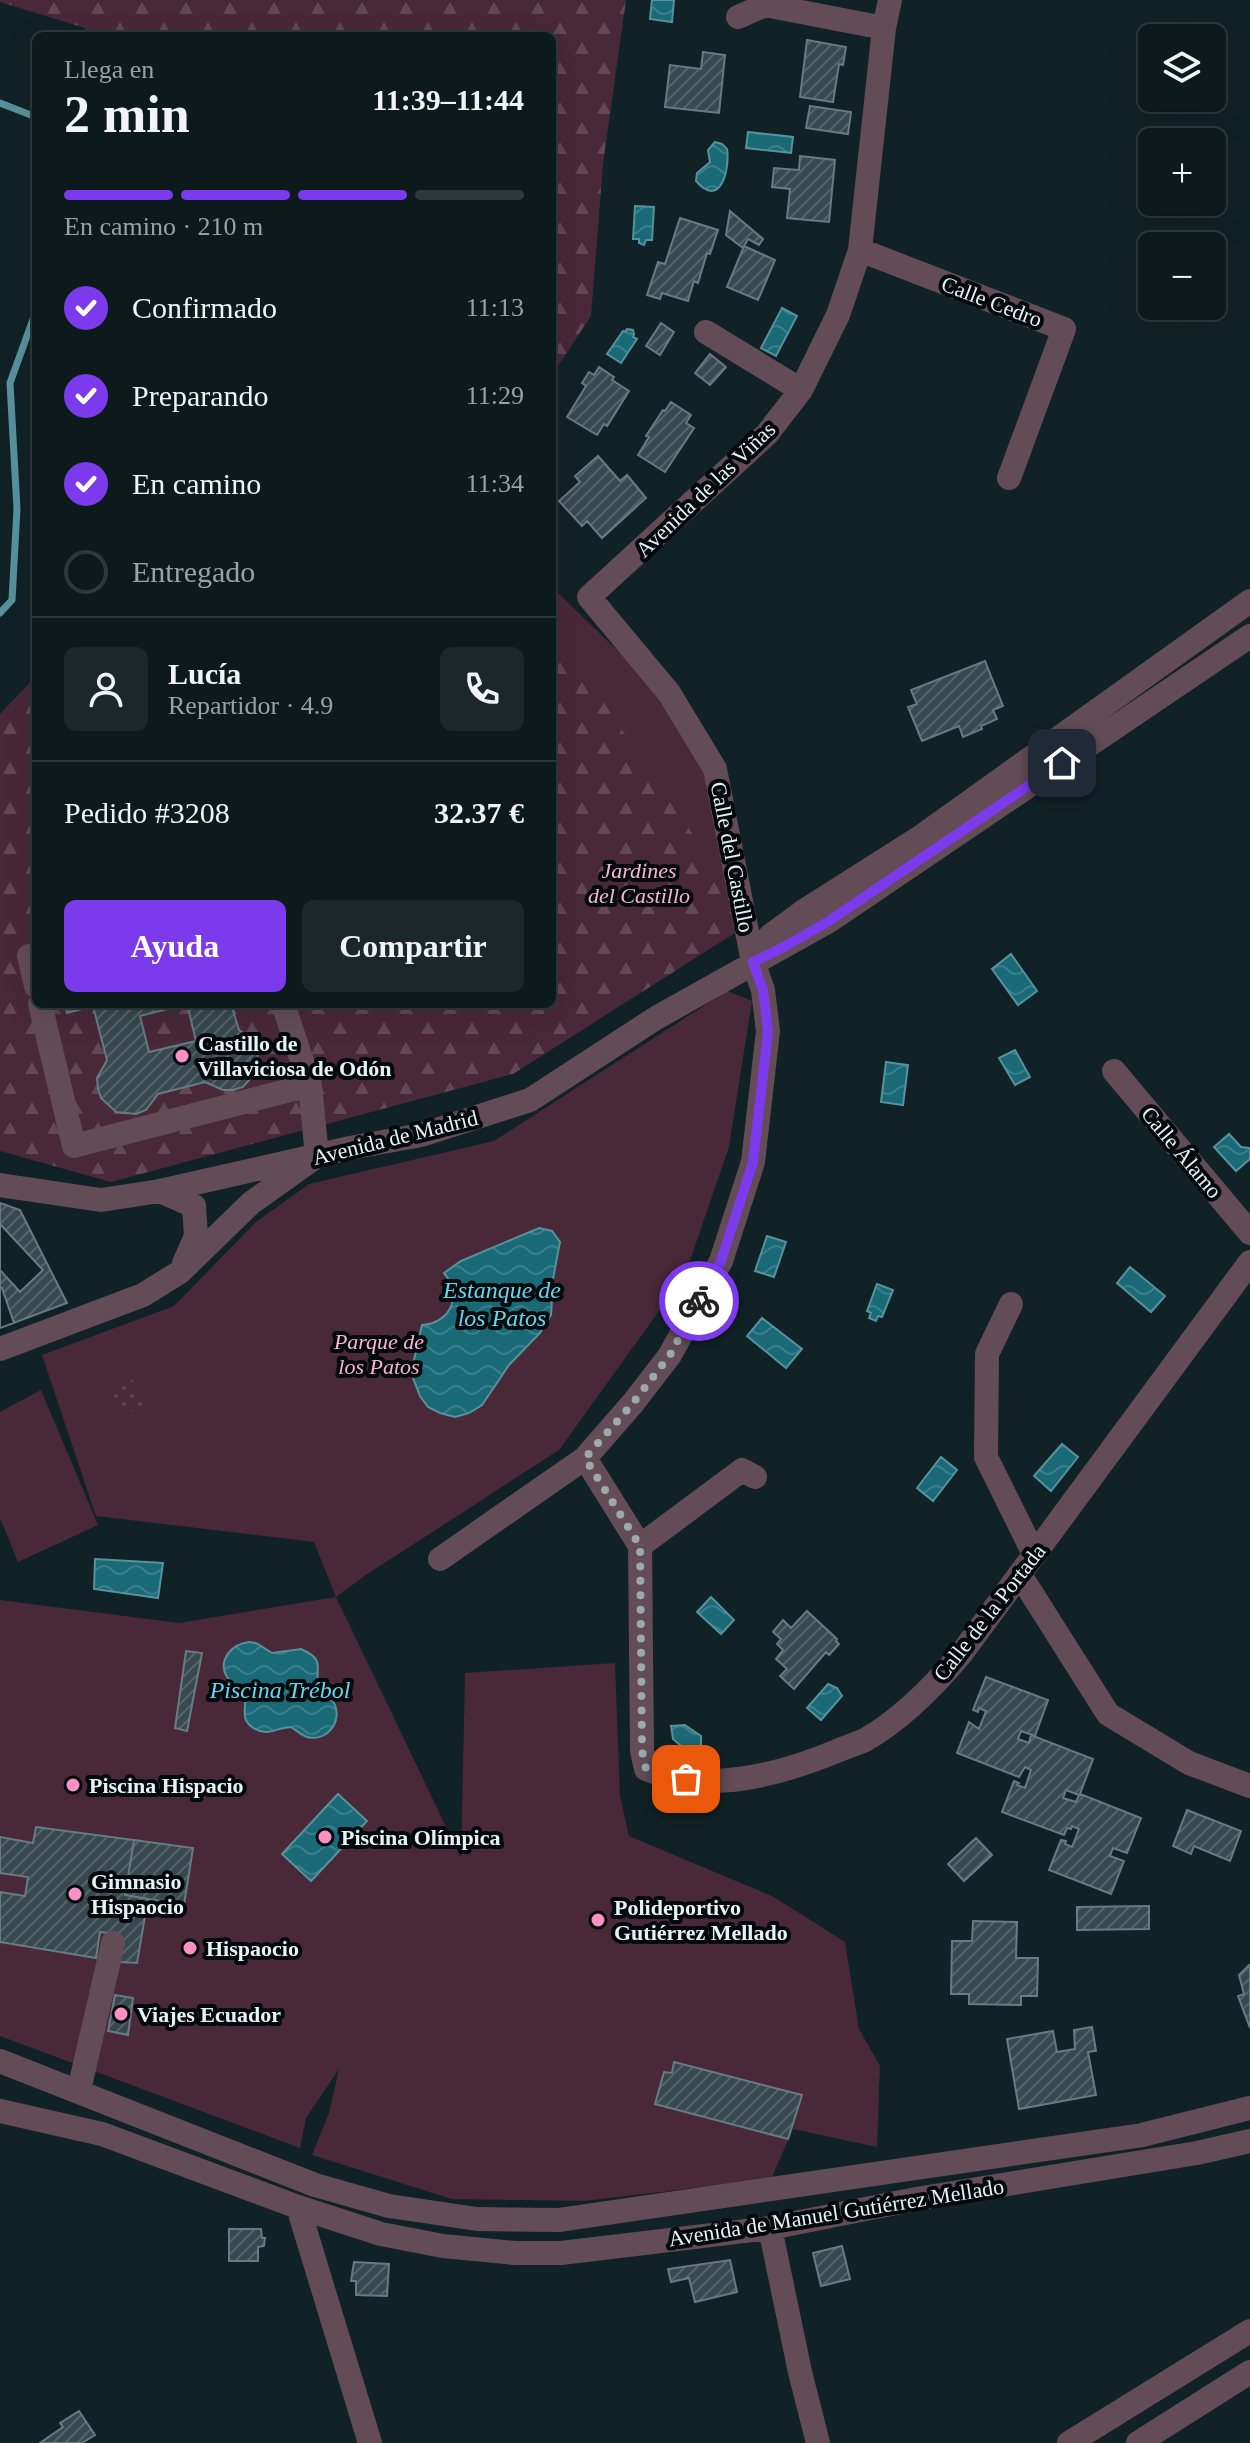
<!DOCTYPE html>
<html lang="es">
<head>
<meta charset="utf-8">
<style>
  body { margin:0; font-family:"Times New Roman",serif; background:#1b2729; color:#f1f3f6; height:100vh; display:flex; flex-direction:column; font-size:30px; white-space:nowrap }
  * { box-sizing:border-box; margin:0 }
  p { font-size:26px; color:#9aa1a3 }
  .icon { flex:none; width:44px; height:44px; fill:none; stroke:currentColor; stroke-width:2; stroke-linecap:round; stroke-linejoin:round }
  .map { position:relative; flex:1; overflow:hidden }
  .side { position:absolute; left:32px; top:32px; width:524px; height:976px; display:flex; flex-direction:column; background:#0d1a1c; border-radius:12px; box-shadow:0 8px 32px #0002,0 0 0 2px #2d383b }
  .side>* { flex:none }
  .fabs { position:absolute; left:1138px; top:24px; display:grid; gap:16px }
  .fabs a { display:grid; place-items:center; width:88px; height:88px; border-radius:12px; background:#0d1a1c; box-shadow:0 8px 32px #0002,0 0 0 2px #2d383b; font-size:40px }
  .pin { position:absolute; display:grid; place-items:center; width:68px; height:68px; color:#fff; margin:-34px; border-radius:16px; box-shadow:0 4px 12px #0006 }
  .courier { position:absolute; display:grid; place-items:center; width:80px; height:80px; margin:-40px; border:6px solid #7c3aed; border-radius:50%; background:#fff; color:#222; box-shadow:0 2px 10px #0007 }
  .overview em { font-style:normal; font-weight:700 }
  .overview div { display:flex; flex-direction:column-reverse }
  .overview { display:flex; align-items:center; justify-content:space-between; height:136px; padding:0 32px }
  h1 { font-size:52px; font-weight:700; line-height:60px }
  .bar { display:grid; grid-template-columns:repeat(4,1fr); gap:12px 8px; align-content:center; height:96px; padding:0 32px }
  .bar i { height:10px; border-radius:6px; background:#2d383b }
  .bar .selected { background:#7c3aed }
  .bar p { grid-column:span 4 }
  .line { display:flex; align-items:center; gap:20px; padding:0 32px; border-top:2px solid #2d383b }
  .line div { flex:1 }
  .round { display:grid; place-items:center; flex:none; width:84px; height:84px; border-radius:12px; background:#1b2729 }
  ol { padding:0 32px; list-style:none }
  li { display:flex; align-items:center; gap:24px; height:88px }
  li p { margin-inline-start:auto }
  li .icon { padding:8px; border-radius:50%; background:#7c3aed; color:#fff; stroke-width:4 }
  li:last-child { color:#9aa1a3 }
  li i { width:44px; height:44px; border:4px solid #2d383b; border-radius:50% }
  .primary-button { display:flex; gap:16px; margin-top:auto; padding:16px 32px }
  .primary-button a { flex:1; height:92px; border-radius:12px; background:#7c3aed; color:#fff; font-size:32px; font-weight:700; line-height:92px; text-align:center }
  .primary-button a+a { background:#1b2729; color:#f1f3f6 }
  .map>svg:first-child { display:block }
  .green { fill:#492837 }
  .forest { fill:url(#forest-firs) }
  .park { fill:url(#park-dots) }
  .water { fill:url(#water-waves); stroke:#57929c; stroke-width:2 }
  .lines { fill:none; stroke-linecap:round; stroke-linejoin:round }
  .stream { stroke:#57929c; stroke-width:7 }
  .building { fill:url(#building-hatch); stroke:#677b80; stroke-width:2; fill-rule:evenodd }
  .minor { stroke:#634c56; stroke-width:24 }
  .done { stroke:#9ca9ac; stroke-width:8; stroke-dasharray:0 14.4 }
  .route { stroke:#7c3aed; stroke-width:10 }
  .poi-dot { fill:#fc8fc3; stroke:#040a0c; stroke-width:3 }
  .labels { text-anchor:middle; stroke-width:8; stroke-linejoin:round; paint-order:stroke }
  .street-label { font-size:22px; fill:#e7f2f4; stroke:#040a0c }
  .park-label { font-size:22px; font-style:italic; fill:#f8b6d3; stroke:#040a0c }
  .poi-label { font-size:22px; font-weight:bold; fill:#e7f2f4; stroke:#040a0c; text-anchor:start }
  .water-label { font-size:24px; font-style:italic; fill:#66d6ed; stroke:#040a0c }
</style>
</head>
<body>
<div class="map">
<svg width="1250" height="2443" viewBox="0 0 1250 2443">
  <defs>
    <pattern id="forest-firs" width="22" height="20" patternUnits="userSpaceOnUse" patternTransform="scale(2)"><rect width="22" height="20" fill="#492837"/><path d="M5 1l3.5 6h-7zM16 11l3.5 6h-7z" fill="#634855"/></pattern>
    <pattern id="park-dots" width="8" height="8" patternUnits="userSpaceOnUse" patternTransform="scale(2)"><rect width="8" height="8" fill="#492837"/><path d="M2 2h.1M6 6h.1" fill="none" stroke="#634855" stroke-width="1.8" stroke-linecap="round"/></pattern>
    <pattern id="water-waves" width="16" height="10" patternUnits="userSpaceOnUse" patternTransform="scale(2)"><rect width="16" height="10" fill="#196977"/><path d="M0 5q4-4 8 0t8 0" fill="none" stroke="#3a7f8b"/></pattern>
    <pattern id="building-hatch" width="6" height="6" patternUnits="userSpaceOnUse" patternTransform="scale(2)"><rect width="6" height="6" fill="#37494e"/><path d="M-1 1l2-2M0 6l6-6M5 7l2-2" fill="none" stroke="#546468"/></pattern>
  </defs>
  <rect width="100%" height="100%" fill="#112226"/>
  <path class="green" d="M 552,587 L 655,687 L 706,778 L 739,924 L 513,1074 L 450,1004 L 552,1004 Z
    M 727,991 L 752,1001 L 729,1147 L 685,1275 L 559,1450 L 366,1575 L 336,1597 L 461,1858 L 465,1673 L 615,1663 L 620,1796 L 629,1836 L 774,1897 L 845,1942 L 859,2029 L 880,2066 L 877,2147 L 793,2129 L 771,2179 L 584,2201 L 452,2199 L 312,2155 L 329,2113 L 339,2069 L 306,2118 L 300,2148 L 0,2036 L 0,1600 L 179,1623 L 336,1597 L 314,1542 L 96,1516 L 42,1355 L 174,1306 L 256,1222 L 309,1184 L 494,1141 Z
    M 41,1390 L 98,1525 L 18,1562 L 0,1518 L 0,1412 Z"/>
  <path class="forest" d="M 0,0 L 626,0 L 603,164 L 591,316 L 552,375 L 552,36 L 85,36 L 85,28 L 0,2 Z
    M 552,626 L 752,922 L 513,1074 L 111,1182 L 0,1151 L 0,714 L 36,676 L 36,1004 L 552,1004 Z"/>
  <path class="park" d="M 135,1379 L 145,1406 L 121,1415 L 111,1388 Z"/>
  <path class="water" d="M 652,0 L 674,0 L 672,22 L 650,19 Z
    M 748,132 L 793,137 L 791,153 L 746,148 Z
    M 715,142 L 722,144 L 727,149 C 730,168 721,210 696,181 L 697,173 L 710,162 L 708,150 Z
    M 635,206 L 654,207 L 652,240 L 646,240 L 644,245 L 639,243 L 639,239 L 633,239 Z
    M 782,308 L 797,316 L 776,356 L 761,348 Z
    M 627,329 L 633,330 L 634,334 L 633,337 L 637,339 L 621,363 L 607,354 L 623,331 L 625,332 Z
    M 1011,954 L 1037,991 L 1018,1005 L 992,969 Z
    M 1015,1050 L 1030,1077 L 1015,1085 L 999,1058 Z
    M 886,1062 L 908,1065 L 903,1105 L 881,1102 Z
    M 1229,1134 L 1241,1147 L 1250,1148 L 1250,1159 L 1236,1171 L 1214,1147 Z
    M 539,1228 L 552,1231 L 560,1242 L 553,1279 L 551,1315 L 540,1333 L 509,1365 L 482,1405 L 469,1413 L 455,1417 L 440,1413 L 428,1407 L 420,1396 L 411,1373 L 422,1325 C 451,1323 463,1295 444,1273 L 461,1261 Z
    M 767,1236 L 786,1242 L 774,1277 L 755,1271 Z
    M 1130,1267 L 1165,1296 L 1151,1312 L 1117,1283 Z
    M 877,1284 L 893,1290 L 882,1317 L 878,1316 L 876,1321 L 869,1318 L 871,1313 L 867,1311 Z
    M 762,1318 L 802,1349 L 786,1368 L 747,1336 Z
    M 1062,1444 L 1078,1457 L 1051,1491 L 1034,1476 Z
    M 941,1457 L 957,1470 L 933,1501 L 917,1488 Z
    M 95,1559 L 163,1563 L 158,1598 L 94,1589 Z
    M 711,1597 L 734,1620 L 721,1634 L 697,1612 Z
    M 249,1642 L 256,1643 L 272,1653 L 301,1649 C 328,1661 313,1669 319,1686 C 322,1694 331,1697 335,1705 C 342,1723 326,1742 307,1737 C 301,1735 296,1730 291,1727 C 278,1727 268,1737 255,1729 C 238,1719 248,1709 244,1696 C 241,1687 232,1684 227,1677 C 217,1660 232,1644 249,1642 Z
    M 828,1684 L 837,1688 L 842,1696 L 821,1720 L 807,1708 Z
    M 685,1725 L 701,1736 L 701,1748 L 688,1752 L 673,1739 L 671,1726 Z
    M 338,1794 L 367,1821 L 311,1881 L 282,1854 Z"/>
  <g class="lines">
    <path class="stream" d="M 0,103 L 36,117
      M 0,613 L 12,600 L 17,509 L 10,383 L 36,311"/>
  </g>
  <path class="building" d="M 807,40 L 846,47 L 843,65 L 839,64 L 833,102 L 800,97 Z
    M 703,52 L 725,55 L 719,113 L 665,107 L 670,65 L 701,69 Z
    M 810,106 L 851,112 L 848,134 L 806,128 Z
    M 800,156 L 835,160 L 829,222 L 787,218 L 790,189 L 772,187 L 774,168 L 799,170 Z
    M 730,211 L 763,239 L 759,245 L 748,239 L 743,248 L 726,235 Z
    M 680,218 L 718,230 L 710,254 L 707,253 L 698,283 L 694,281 L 688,301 L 662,293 L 660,299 L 647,295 L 658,262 L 665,264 Z
    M 744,246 L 775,260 L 758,300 L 727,287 Z
    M 661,323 L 674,332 L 660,355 L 646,346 Z
    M 710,354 L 726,367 L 710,385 L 695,373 Z
    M 599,367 L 614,377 L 612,380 L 629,391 L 607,426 L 604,424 L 597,435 L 567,417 L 586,386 L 582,383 L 589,372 L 594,375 Z
    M 671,402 L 691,415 L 686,423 L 694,428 L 665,472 L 638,455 L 649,437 L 646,436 L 663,410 L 665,411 Z
    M 598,456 L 620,481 L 627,475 L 646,498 L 602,538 L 587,521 L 582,526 L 559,501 L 580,482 L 575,476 Z
    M 985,661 L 1003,706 L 993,710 L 997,719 L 981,726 L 982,729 L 963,737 L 959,726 L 922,741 L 908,707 L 917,704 L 911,690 Z
    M 65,1004 L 231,1004 L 239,1030 L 247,1035 L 258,1052 L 256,1072 L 243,1087 L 233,1090 L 223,1090 L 205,1082 L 158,1094 L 146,1110 L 136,1114 L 116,1112 L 101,1098 L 98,1089 L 97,1078 L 107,1060 L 93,1006 L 67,1013 ZM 187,1004 L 196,1041 L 149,1052 L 140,1016 Z
    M 0,1203 L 20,1210 L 67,1303 L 0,1328 Z
    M 0,1224 L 43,1270 L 20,1292 L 0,1270 Z
    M 0,1288 L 2,1288 L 14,1323 L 0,1328 Z
    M 807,1611 L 837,1639 L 836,1641 L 839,1644 L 829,1655 L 826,1652 L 794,1689 L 780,1676 L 787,1669 L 776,1659 L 783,1650 L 777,1644 L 781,1639 L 773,1632 L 783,1620 L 791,1628 Z
    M 186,1651 L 202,1653 L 187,1731 L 175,1728 Z
    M 986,1677 L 1048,1700 L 1035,1736 L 1021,1731 L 1018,1739 L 1029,1743 L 1031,1735 L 1093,1759 L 1080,1794 L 1141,1818 L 1127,1853 L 1113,1848 L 1110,1856 L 1124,1861 L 1111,1894 L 1049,1870 L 1061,1840 L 1066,1841 L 1065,1844 L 1072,1847 L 1079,1829 L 1072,1826 L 1071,1829 L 1067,1828 L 1064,1835 L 1002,1812 L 1014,1781 L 1019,1783 L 1017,1785 L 1025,1788 L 1031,1770 L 1025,1767 L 1019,1777 L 957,1753 L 969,1722 L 979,1729 L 986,1711 L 979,1708 L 978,1712 L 973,1710 ZM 1066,1790 L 1079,1795 L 1076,1802 L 1063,1798 Z
    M 1187,1810 L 1241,1831 L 1230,1861 L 1194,1846 L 1191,1854 L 1173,1846 Z
    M 36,1827 L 134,1840 L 125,1895 L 148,1899 L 137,1963 L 120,1962 L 107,1933 L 100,1932 L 96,1958 L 0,1942 L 0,1892 L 25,1896 L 28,1877 L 0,1873 L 0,1837 L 33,1843 Z
    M 976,1838 L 992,1855 L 964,1881 L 948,1864 Z
    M 134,1840 L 193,1848 L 184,1905 L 125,1895 Z
    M 1149,1906 L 1149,1929 L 1077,1930 L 1077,1907 Z
    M 973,1921 L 1017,1922 L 1016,1958 L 1038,1958 L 1037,1996 L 1021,1996 L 1021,2005 L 969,2004 L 969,1994 L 951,1994 L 952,1941 L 972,1941 Z
    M 1249,1965 L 1250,1965 L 1250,2028 L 1238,1996 L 1244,1994 L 1239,1975 Z
    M 115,1995 L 133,1998 L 128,2035 L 108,2031 Z
    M 1092,2027 L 1096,2051 L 1088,2052 L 1096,2095 L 1019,2109 L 1007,2039 L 1053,2031 L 1057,2052 L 1075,2049 L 1074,2030 Z
    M 674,2062 L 802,2095 L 788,2139 L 655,2104 L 664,2072 L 672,2073 Z
    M 229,2229 L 261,2229 L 262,2238 L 265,2238 L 264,2246 L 258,2247 L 258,2261 L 229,2261 Z
    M 842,2246 L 850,2279 L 821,2286 L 813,2253 Z
    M 730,2260 L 737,2292 L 695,2302 L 689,2278 L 671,2282 L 668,2269 Z
    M 354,2262 L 389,2264 L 387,2296 L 356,2295 L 356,2281 L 351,2281 Z
    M 79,2411 L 95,2435 L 82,2443 L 40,2443 L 63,2427 L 60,2423 Z"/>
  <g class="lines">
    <path class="minor" d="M 738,17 L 765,5 L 884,28
      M 860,250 L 1064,329 L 1009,478
      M 706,332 L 801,390
      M 36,954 L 29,956 L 36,986
      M 754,959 L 760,947 L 770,936 L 804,911 L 919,838 L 1250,601
      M 40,1004 L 74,1146 L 310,1085
      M 1114,1071 L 1250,1233
      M 0,1185 L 101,1200 L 160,1191 L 350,1148 L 421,1135 L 530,1100 L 656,1018 L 829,921 L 1250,636
      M 160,1191 L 194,1206 L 196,1236 L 184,1263
      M 1011,1304 L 987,1354 L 986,1457 L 1034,1554
      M 0,1349 L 143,1295 L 180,1272 L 251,1203 L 317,1156 L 310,1085 L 283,1004
      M 585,1458 L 640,1546 L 642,1751 L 646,1769 C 706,1795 779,1775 837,1751 C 846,1747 856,1744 865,1740 C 902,1719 934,1686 961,1654 L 1250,1262
      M 640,1546 L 742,1470 L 755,1477
      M 440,1559 L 585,1458 L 633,1403 L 670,1355 L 721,1261 L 753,1162 L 768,1031 L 763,990 L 753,962 L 715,769 L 669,693 L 589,597 L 767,434 L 801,390 L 838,315 L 860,250 L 884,28 L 890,0
      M 1020,1575 L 1108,1714 L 1189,1763 L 1250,1786
      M 0,2061 L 315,2185 L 389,2206 L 477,2219 L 558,2220 L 1142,2135 L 1250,2108
      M 79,2090 L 113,1943
      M 0,2111 L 102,2134 L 298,2207 L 381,2234 L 443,2246 L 515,2253 L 561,2253 L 770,2228 L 916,2199 L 1197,2153 L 1250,2141
      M 298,2207 L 370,2443
      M 770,2228 L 800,2372 L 818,2443
      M 1069,2443 L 1250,2331
      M 1138,2443 L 1250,2372"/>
  </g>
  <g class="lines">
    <path class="done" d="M 686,1779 L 664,1777 L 646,1769 L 642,1751 L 640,1546 L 585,1458 L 633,1403 L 670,1355 L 699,1301"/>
    <path class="route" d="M 699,1301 L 721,1261 L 753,1162 L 768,1031 L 763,990 L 753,962 L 782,948 L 829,921 L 1062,763"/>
  </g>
  <g class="poi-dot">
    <circle cx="182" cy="1056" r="8"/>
    <circle cx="73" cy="1785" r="8"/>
    <circle cx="325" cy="1837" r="8"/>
    <circle cx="75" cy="1894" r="8"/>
    <circle cx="598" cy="1920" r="8"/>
    <circle cx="190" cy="1948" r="8"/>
    <circle cx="121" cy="2014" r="8"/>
  </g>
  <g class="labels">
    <g class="street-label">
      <text transform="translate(992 301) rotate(21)" y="8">Calle Cedro</text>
      <text transform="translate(705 489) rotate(-44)" y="8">Avenida de las Viñas</text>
      <text transform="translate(733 857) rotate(79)" y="8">Calle del Castillo</text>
      <text transform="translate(395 1137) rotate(-14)" y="8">Avenida de Madrid</text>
      <text transform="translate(1182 1152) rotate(50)" y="8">Calle Álamo</text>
      <text transform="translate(989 1612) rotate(-52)" y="8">Calle de la Portada</text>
      <text transform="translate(836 2212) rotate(-9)" y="8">Avenida de Manuel Gutiérrez Mellado</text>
    </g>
    <g class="park-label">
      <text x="639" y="878">Jardines<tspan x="639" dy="25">del Castillo</tspan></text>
      <text x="379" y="1349">Parque de<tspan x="379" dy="25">los Patos</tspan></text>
    </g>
    <g class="poi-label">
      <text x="198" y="1051">Castillo de<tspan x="198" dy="25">Villaviciosa de Odón</tspan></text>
      <text x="89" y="1793">Piscina Hispacio</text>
      <text x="341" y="1845">Piscina Olímpica</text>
      <text x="91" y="1889">Gimnasio<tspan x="91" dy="25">Hispaocio</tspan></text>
      <text x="614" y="1915">Polideportivo<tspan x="614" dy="25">Gutiérrez Mellado</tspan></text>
      <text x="206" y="1956">Hispaocio</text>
      <text x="137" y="2022">Viajes Ecuador</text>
    </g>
    <g class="water-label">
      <text x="502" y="1298">Estanque de<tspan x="502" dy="28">los Patos</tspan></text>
      <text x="280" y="1698">Piscina Trébol</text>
    </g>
  </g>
</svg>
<div class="fabs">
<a><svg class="icon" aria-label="layers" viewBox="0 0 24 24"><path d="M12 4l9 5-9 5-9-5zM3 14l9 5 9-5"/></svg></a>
<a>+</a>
<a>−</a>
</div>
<div class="pin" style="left:686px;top:1779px;background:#ea580c"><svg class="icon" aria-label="bag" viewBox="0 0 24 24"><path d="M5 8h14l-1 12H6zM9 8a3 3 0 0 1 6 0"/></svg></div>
<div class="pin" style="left:1062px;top:763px;background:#1f2937"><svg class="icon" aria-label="home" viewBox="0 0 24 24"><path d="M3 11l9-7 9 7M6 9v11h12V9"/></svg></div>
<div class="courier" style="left:699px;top:1301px"><svg class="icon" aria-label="bike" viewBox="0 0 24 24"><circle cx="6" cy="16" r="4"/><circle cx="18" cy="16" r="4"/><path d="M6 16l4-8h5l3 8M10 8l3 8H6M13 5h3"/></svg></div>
<section class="side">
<div class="overview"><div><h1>2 min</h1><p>Llega en</p></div><em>11:39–11:44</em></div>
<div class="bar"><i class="selected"></i><i class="selected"></i><i class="selected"></i><i></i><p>En camino · 210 m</p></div>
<ol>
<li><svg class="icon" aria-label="check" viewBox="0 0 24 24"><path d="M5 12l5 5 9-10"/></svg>Confirmado<p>11:13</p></li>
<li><svg class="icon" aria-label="check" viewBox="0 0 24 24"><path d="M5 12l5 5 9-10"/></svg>Preparando<p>11:29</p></li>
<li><svg class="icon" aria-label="check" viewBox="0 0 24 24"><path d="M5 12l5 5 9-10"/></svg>En camino<p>11:34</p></li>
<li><i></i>Entregado</li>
</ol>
<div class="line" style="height:144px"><a class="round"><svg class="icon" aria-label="person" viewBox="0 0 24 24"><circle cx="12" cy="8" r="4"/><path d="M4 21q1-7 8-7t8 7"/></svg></a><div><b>Lucía</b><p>Repartidor · 4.9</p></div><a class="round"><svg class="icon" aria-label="phone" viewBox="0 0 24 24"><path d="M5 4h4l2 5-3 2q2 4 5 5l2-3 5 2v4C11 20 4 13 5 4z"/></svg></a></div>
<div class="line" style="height:104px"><div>Pedido #3208</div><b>32.37 €</b></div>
<div class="primary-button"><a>Ayuda</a><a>Compartir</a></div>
</section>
</div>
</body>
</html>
